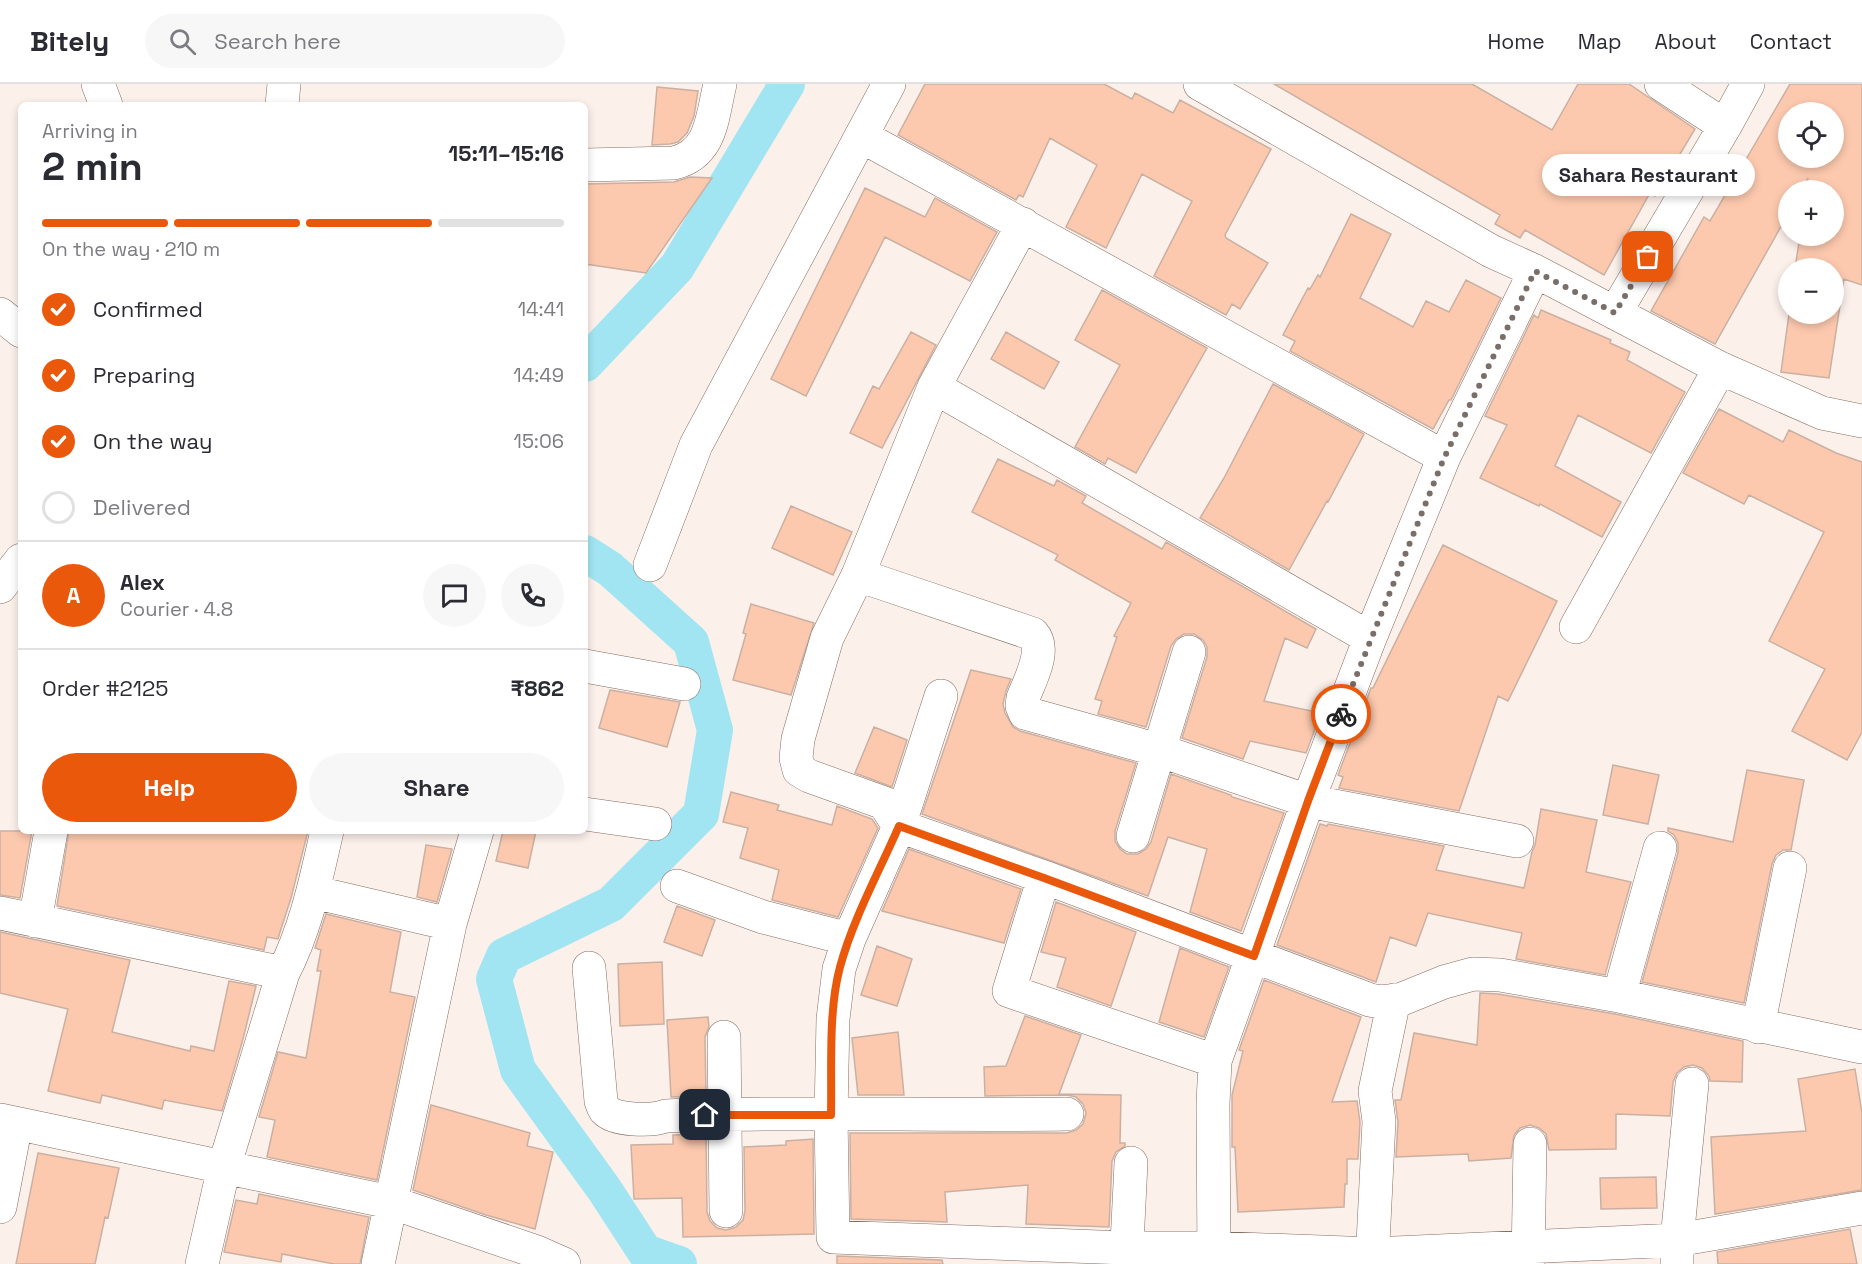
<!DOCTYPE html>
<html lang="en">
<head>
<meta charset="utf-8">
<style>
  body { margin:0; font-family:"Space Grotesk",sans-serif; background:#f7f7f7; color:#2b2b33; height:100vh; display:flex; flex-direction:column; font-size:22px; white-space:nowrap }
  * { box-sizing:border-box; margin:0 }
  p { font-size:20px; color:#7c7c81 }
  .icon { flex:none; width:33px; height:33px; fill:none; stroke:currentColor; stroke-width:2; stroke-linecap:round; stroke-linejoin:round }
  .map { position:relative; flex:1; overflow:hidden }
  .panel { position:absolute; left:18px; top:18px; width:570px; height:732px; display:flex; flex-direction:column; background:#fff; border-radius:9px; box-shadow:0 3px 9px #0003 }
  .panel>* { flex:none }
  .controls { position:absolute; left:1778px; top:18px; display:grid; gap:12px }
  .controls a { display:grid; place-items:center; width:66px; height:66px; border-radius:50%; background:#fff; box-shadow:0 3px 9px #0003; font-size:30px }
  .pin { position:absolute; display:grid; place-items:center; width:51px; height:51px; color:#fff; margin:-26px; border-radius:12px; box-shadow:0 3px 9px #0006 }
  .courier { position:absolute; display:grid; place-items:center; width:60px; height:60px; margin:-30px; border:4px solid #ea580c; border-radius:50%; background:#fff; color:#222; box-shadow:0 2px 8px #0007 }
  .bubble { position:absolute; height:42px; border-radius:21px; background:#fff; box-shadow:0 3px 9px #0003; font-size:20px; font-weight:600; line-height:42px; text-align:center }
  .headline em { font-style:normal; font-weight:600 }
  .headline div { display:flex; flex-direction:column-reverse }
  .headline { display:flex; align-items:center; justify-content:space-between; height:102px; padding:0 24px }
  h1 { font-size:39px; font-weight:600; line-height:45px }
  .bar { display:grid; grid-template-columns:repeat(4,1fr); gap:9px 6px; align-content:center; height:72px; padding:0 24px }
  .bar i { height:8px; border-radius:4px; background:#e1e1e2 }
  .bar .active { background:#ea580c }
  .bar p { grid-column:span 4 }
  .line { display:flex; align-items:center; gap:15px; padding:0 24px; border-top:2px solid #e1e1e2 }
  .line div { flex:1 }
  .round { display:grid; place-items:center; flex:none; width:63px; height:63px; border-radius:32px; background:#f7f7f7 }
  ol { padding:0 24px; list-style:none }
  li { display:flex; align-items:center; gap:18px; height:66px }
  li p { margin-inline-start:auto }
  li .icon { padding:6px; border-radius:50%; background:#ea580c; color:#fff; stroke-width:4 }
  li:last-child { color:#7c7c81 }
  li i { width:33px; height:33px; border:3px solid #e1e1e2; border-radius:50% }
  .button { display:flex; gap:12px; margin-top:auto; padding:12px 24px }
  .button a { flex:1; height:69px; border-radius:36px; background:#ea580c; color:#fff; font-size:24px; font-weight:600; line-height:69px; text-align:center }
  .button a+a { background:#f7f7f7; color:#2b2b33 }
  header { display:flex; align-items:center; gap:36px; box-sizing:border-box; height:84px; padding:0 30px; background:#fff; border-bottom:2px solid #e1e1e2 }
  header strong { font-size:28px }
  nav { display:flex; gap:33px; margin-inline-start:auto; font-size:21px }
  .search { width:420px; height:54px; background:#f7f7f7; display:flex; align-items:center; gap:15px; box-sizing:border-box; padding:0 21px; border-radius:33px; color:#7c7c81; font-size:22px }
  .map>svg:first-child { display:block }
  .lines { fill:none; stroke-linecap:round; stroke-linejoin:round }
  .canal { stroke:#a2e5f2; stroke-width:36 }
  .building { fill:#fcc9ae; stroke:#cab0a2; stroke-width:1.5; fill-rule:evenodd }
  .minor-casing { stroke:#866d61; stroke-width:34 }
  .minor { stroke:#fff; stroke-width:33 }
  .done { stroke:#796e68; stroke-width:6; stroke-dasharray:0 10.8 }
  .route { stroke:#ea580c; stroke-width:8 }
</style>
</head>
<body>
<header>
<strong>Bitely</strong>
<div class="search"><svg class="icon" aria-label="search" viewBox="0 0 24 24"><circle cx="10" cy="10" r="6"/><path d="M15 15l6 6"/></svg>Search here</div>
<nav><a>Home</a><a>Map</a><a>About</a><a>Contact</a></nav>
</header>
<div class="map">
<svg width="1862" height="1180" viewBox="0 0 1862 1180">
  <rect width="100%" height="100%" fill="#fcf0eb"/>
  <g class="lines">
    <path class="canal" d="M 585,280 L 677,183 L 787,0
      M 585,469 L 610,485 L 691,558 L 715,646 L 701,730 L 611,820 L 504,872 L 494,895 L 518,986 L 604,1105 L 645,1168 L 679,1180"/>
  </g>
  <path class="building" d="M 925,0 L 1104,0 L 1132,15 L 1135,9 L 1173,29 L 1180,16 L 1271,65 L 1225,151 L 1226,154 L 1268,179 L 1240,225 L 1232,220 L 1226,231 L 1154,192 L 1192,117 L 1142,90 L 1106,164 L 1066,143 L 1097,81 L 1050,54 L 1023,113 L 1019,111 L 1016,116 L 898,51 Z
    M 1274,0 L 1472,0 L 1552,46 L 1578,0 L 1629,0 L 1695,45 L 1655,112 L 1650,109 L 1604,191 L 1525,146 L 1520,154 L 1495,140 L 1500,131 Z
    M 1790,0 L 1862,0 L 1862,201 L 1844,195 L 1829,294 L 1781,288 L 1789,230 L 1833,230 L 1833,184 L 1795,184 L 1800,152 L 1833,152 L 1833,106 L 1806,106 L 1808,94 L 1801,106 L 1788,106 L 1788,130 L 1715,260 L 1651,227 L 1704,133 L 1710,137 ZM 1788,28 L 1833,28 L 1833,74 L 1788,74 Z
    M 657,3 L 698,7 L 694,32 L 687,49 L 678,58 L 670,60 L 652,61 Z
    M 690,93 L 712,94 L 646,189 L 585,180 L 585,100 L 674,98 Z
    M 865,104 L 925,133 L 935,114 L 997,148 L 970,197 L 885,153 L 806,312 L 771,295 Z
    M 1351,130 L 1391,150 L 1360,214 L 1413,243 L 1426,217 L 1449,228 L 1466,196 L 1501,214 L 1451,316 L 1449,316 L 1433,345 L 1290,267 L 1295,257 L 1283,251 L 1308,204 L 1310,205 L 1318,191 L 1320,193 Z
    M 1102,206 L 1207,264 L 1136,389 L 1108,374 L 1105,380 L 1075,363 L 1120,281 L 1075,256 Z
    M 1541,226 L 1611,256 L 1610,259 L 1630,268 L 1627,276 L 1685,308 L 1651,369 L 1578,331 L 1555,382 L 1621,418 L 1602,453 L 1540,420 L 1539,422 L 1480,394 L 1507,341 L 1485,332 L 1534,231 L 1538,234 Z
    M 911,248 L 936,261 L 882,364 L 850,349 L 873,302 L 879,305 Z
    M 1006,248 L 1059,278 L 1044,305 L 991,275 Z
    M 1273,300 L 1364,350 L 1328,418 L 1327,417 L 1289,486 L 1200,434 L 1224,394 Z
    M 1719,325 L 1783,358 L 1789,346 L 1836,369 L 1862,378 L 1862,648 L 1847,676 L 1792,647 L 1825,585 L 1769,557 L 1824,448 L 1749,411 L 1744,420 L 1683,389 Z
    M 998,375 L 1054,402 L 1057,396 L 1086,412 L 1082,419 L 1162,465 L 1166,458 L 1316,545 L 1307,564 L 1285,554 L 1264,617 L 1321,629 L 1306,669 L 1250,657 L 1243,675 L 1182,654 L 1207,573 L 1207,563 L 1203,556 L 1194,550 L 1184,550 L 1176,555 L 1171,562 L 1146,643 L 1098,630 L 1102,617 L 1095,615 L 1117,553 L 1114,552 L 1131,519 L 1055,476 L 1058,471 L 972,428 Z
    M 791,422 L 852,448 L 833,491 L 772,464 Z
    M 1443,461 L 1557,517 L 1508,617 L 1498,612 L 1459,727 L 1339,704 L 1343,693 L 1338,691 L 1371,604 L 1373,604 Z
    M 751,520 L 814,539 L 791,611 L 733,596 L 746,550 L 743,549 Z
    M 971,586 L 1011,595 L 1006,607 L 1003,620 L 1005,629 L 1013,643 L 1020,647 L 1136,679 L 1115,747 L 1115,757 L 1120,765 L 1127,770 L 1138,770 L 1146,765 L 1151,758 L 1171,690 L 1231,711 L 1232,713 L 1284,729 L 1241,847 L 1190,828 L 1207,765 L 1168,753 L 1148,812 L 922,730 Z
    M 610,606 L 680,618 L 667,663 L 599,644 Z
    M 874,643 L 907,656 L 892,703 L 855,689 Z
    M 1613,681 L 1659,691 L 1648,740 L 1603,731 Z
    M 1747,686 L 1804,696 L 1791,766 L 1783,766 L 1776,771 L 1772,780 L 1744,919 L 1642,898 L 1678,769 L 1678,759 L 1674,751 L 1668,747 L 1668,744 L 1733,758 Z
    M 731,708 L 779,721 L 777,726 L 832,741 L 837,722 L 872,735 L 878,744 L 838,833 L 772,816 L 779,786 L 740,774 L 748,744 L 723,738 Z
    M 1541,725 L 1597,736 L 1586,788 L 1631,798 L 1605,891 L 1516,875 L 1522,849 L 1428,829 L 1416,862 L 1390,853 L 1376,898 L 1277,861 L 1320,740 L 1327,742 L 1328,740 L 1444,762 L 1436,786 L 1524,804 L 1532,768 L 1535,761 Z
    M 0,747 L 32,747 L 20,814 L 0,811 Z
    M 69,747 L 308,747 L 291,814 L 280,848 L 278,855 L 267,853 L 264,866 L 57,822 Z
    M 503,747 L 536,747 L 528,784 L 496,777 Z
    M 426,761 L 452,765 L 437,818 L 417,813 Z
    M 909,765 L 1021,805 L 1004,859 L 882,827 Z
    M 1056,818 L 1136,848 L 1111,922 L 1057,903 L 1066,874 L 1041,868 Z
    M 677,822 L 715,836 L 702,872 L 664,858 Z
    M 326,830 L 401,848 L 390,908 L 415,913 L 377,1096 L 267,1073 L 275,1036 L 259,1033 L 278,968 L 306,974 L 321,887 L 317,887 L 321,866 L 315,864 Z
    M 0,848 L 130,876 L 112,948 L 190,967 L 191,962 L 214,967 L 229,897 L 256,902 L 243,955 L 222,1027 L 164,1016 L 162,1025 L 102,1011 L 100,1019 L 48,1007 L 68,925 L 0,909 Z
    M 877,862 L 912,875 L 897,922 L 861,911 Z
    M 1180,864 L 1229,883 L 1204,953 L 1159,938 Z
    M 662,878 L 664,940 L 620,942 L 618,880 Z
    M 1264,896 L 1361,933 L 1332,1018 L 1357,1017 L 1360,1038 L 1358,1075 L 1347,1075 L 1347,1100 L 1345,1100 L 1344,1123 L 1238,1128 L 1235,1063 L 1232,1063 L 1232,1011 L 1243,967 L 1239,966 Z
    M 1480,909 L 1498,910 L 1615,930 L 1743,957 L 1742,998 L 1710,997 L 1709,992 L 1702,984 L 1693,981 L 1684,983 L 1677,989 L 1673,998 L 1670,1032 L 1616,1030 L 1616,1065 L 1549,1066 L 1546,1050 L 1539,1044 L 1530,1041 L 1520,1044 L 1514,1051 L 1511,1074 L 1469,1077 L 1468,1070 L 1396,1073 L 1398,1038 L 1395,1016 L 1401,1016 L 1414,949 L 1477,961 Z
    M 1025,932 L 1081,951 L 1059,1010 L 1121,1011 L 1120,1059 L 1125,1059 L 1125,1062 L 1116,1068 L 1112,1077 L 1109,1143 L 1026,1140 L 1028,1101 L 945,1108 L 947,1138 L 851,1135 L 850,1049 L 1067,1049 L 1076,1046 L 1083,1040 L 1086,1029 L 1083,1020 L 1076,1013 L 1067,1011 L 985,1012 L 984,983 L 1006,982 Z
    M 708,933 L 709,943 L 705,953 L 706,1012 L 671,1013 L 667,936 Z
    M 898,948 L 904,1011 L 858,1011 L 852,954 Z
    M 1855,985 L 1862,1029 L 1862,1106 L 1715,1130 L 1711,1053 L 1806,1047 L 1798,995 Z
    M 431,1021 L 530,1049 L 527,1062 L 553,1068 L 535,1145 L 486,1131 L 413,1106 Z
    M 706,1050 L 707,1128 L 710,1137 L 717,1144 L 726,1146 L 736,1143 L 743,1136 L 745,1127 L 744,1063 L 786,1061 L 786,1057 L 813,1055 L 814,1150 L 683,1153 L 682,1114 L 634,1115 L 631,1061 L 673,1060 L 673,1051 Z
    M 38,1069 L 119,1084 L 108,1134 L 105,1133 L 95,1180 L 16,1180 Z
    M 1656,1093 L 1657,1124 L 1601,1125 L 1600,1094 Z
    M 259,1110 L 369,1133 L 360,1180 L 334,1180 L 282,1170 L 281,1178 L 224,1168 L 236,1116 L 257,1120 Z
    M 1850,1145 L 1857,1180 L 1718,1180 L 1717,1168 Z
    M 837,1172 L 942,1176 L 943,1180 L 837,1180 Z"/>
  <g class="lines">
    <g class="minor-casing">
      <path id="minor" d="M 98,0 L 106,21
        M 1200,0 L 1491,167 L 1535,187 L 1720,284 L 1822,329 L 1862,337
        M 282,21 L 284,0
        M 1725,42 L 1748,0
        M 861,52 L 1444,373
        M 585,81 L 674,79 C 712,70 712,33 720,0
        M 1023,140 L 934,303 L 858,491 L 827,554 L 798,655 L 796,674 L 799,686 L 809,692 L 884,719 L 899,742 L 1044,793 L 1370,916 L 1380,918 L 1402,915 L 1444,898 L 1473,890 L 1500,891 L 1619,912 L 1862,963
        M 1615,229 L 1725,42 L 1661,0
        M 0,230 L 21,247
        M 934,303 L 1370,554
        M 650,481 L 696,361 L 889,0
        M 858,491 L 1033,550 C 1047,566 1030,596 1023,614 L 1022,622 L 1025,629 L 1158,666 L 1308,717 L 1517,757
        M 0,503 L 21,476
        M 1576,543 L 1720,284
        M 585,582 L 684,600
        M 941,612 L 899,742 L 849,855 L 839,885 L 833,935 L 831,1031 L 833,1153 L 1126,1164 L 1215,1164 L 1373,1170 L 1677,1156 L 1862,1124
        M 585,730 L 655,740
        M 1133,752 L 1189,568
        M 1044,793 L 1009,907 L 1215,977
        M 677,802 L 763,833 L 849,855
        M 313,808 L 450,840
        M 0,829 L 283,889 L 224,1083 L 202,1180
        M 35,837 L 51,747
        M 589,884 L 601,1017 C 602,1020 603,1023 605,1026 C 615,1037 652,1037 666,1032 C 800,1027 933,1032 1067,1030
        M 283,889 C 306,845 316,795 327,747
        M 1619,912 L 1660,764
        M 1758,943 L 1790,784
        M 724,953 L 726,1127
        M 0,1036 L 390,1118 L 537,1168 L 564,1180
        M 0,1123 L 16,1040
        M 378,1180 L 450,840 L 477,747
        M 1126,1180 L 1131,1079
        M 1214,1180 L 1213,1020 L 1215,977 L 1308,717 L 1370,554 L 1444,373 L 1535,187
        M 1372,1180 L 1379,1037 L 1375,1007 L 1394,916
        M 1528,1180 L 1530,1060
        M 1677,1180 L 1677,1156 L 1692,1000"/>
    </g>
    <use href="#minor" class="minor"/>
  </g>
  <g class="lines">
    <path class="done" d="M 1341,630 L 1444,374 L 1535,187 L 1615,229 L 1648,173"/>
    <path class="route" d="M 705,1031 L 831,1031 C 832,985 828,927 840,883 C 853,835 879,788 899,742 L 1044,794 L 1254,872 L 1308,717 L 1341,630"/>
  </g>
</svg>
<div class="controls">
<a><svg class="icon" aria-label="locate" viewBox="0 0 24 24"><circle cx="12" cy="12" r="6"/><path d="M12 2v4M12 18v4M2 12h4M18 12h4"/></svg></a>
<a>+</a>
<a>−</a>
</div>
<div class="pin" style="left:1648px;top:173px;background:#ea580c"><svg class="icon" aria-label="bag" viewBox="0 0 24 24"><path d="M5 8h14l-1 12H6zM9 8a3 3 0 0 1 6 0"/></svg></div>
<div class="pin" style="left:705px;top:1031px;background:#1f2937"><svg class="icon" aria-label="home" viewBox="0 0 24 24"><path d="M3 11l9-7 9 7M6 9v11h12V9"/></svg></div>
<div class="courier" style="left:1341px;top:630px"><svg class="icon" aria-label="bike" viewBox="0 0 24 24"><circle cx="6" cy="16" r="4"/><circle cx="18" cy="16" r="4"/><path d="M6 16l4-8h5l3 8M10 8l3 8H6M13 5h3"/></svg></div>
<div class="bubble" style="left:1542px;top:70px;width:213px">Sahara Restaurant</div>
<section class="panel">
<div class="headline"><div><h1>2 min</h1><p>Arriving in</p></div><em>15:11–15:16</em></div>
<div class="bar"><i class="active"></i><i class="active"></i><i class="active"></i><i></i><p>On the way · 210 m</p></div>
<ol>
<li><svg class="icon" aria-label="check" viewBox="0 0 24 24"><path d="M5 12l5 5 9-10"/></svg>Confirmed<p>14:41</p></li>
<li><svg class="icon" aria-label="check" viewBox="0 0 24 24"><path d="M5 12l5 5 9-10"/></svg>Preparing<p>14:49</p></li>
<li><svg class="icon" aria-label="check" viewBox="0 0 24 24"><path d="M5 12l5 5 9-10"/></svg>On the way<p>15:06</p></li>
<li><i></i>Delivered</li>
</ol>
<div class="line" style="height:108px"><b class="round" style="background:#ea580c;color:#fff">A</b><div><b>Alex</b><p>Courier · 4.8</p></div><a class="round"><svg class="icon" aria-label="chat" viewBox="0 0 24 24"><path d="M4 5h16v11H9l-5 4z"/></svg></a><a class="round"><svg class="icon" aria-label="phone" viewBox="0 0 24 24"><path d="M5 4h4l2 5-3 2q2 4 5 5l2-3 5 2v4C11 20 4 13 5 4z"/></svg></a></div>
<div class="line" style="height:78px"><div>Order #2125</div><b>₹862</b></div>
<div class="button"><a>Help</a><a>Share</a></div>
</section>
</div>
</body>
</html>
